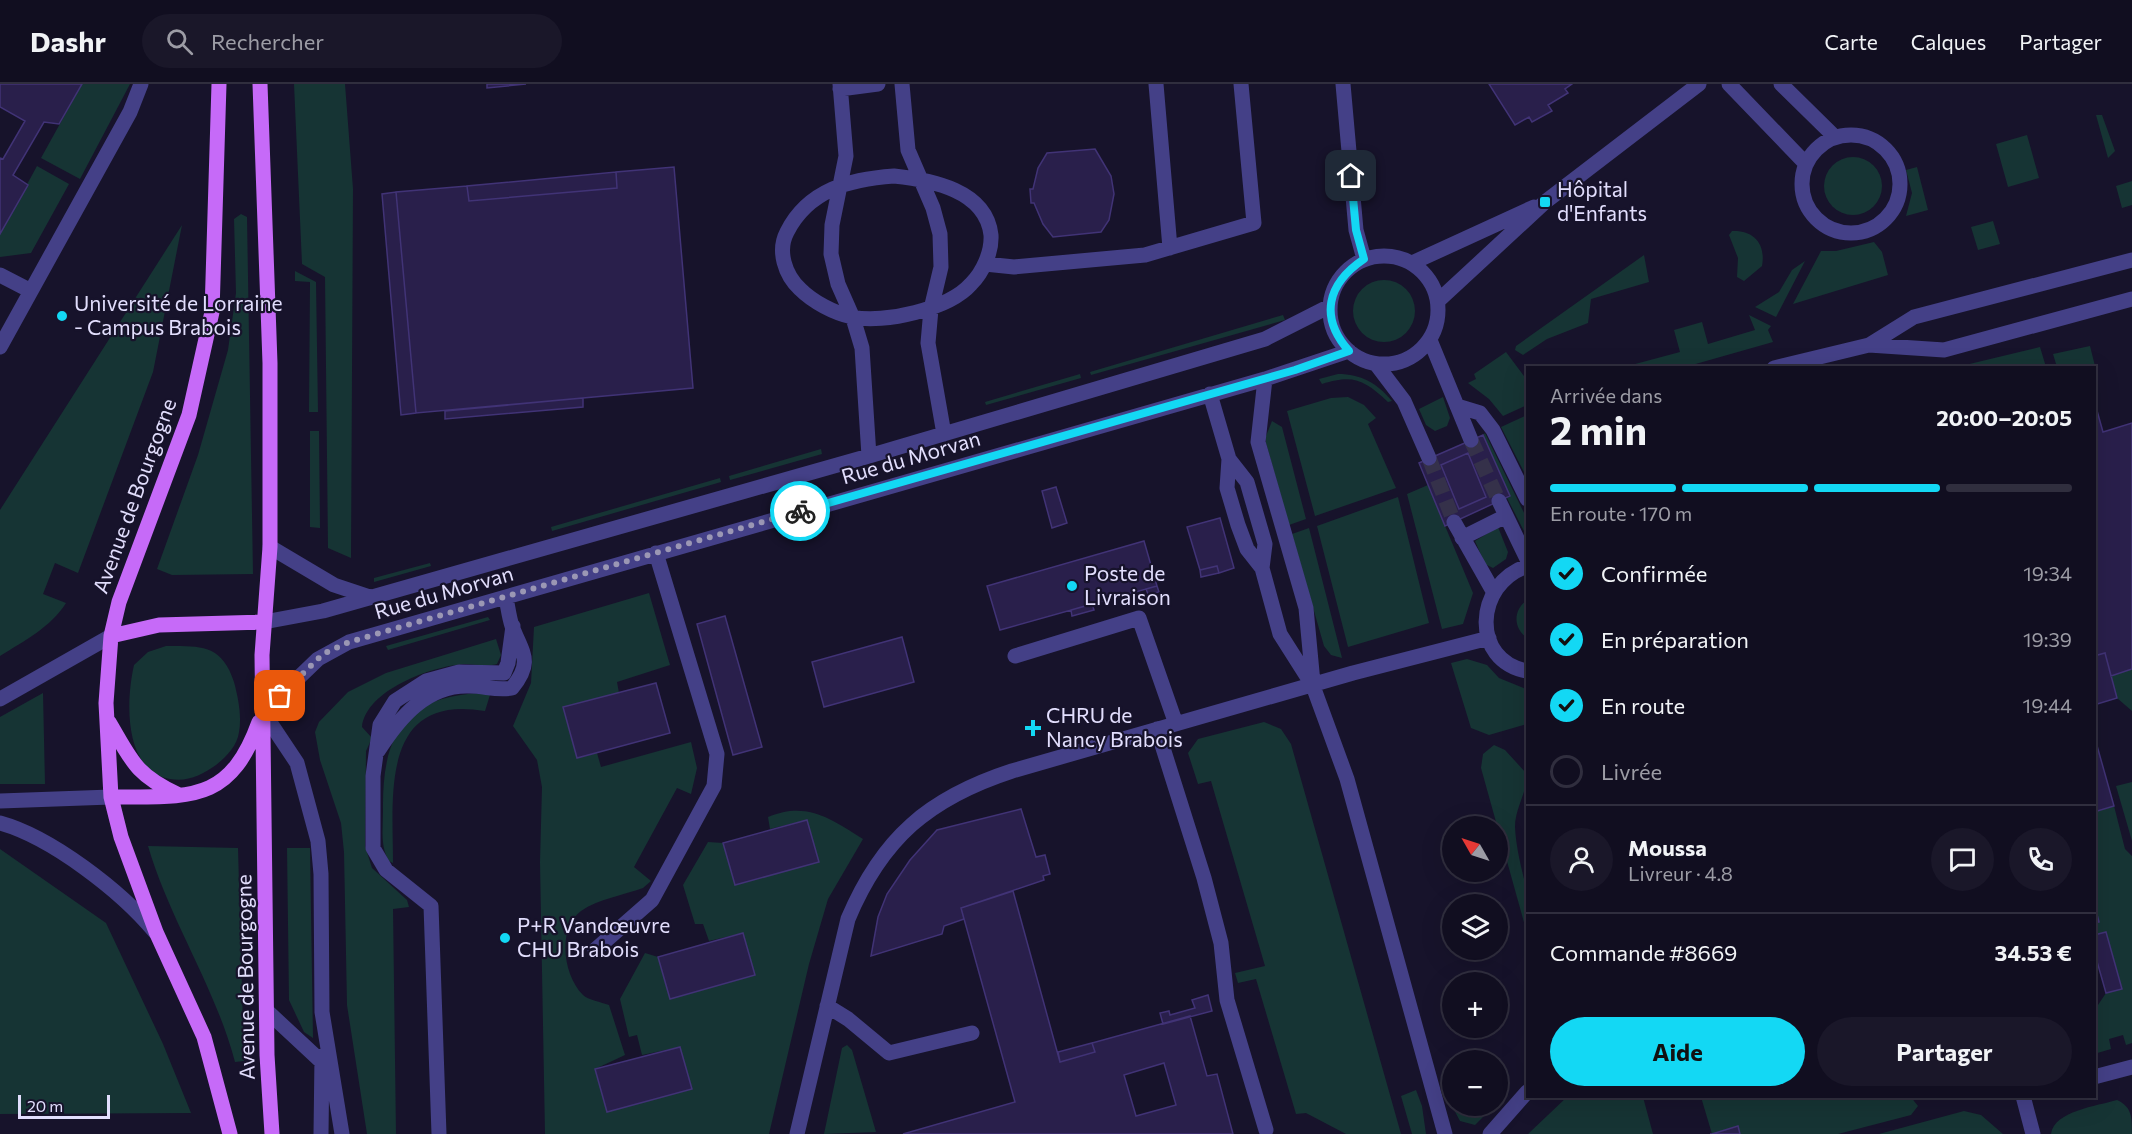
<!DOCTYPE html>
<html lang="fr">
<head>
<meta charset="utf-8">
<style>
  body { margin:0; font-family:Commissioner,sans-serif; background:#1a1729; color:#f1f3f6; height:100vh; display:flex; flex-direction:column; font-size:22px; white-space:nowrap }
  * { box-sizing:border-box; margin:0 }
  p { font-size:20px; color:#9c9ca5 }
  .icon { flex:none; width:33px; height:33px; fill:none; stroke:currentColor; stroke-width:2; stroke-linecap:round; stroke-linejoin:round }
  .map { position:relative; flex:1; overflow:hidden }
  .sheet { position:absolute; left:1526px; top:282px; width:570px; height:732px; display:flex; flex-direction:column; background:#110e20; border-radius:0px; box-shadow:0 6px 24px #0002,0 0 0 2px #302e3e }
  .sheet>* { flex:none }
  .needle { width:39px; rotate:309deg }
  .buttons { position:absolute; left:1442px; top:732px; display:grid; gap:12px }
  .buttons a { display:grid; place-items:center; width:66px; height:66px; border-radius:50%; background:#110e20; box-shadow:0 6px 24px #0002,0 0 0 2px #302e3e; font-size:30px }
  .scale { position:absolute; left:18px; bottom:15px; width:92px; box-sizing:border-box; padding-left:6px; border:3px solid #e2defd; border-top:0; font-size:16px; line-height:21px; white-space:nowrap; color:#e2defd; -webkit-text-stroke:4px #17132b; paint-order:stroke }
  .pin { position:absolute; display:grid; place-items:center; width:51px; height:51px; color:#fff; margin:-26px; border-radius:12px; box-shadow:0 3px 9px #0006 }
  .courier { position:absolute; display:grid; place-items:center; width:60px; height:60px; margin:-30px; border:4px solid #13d8f4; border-radius:50%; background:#fff; color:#222; box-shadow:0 2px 8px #0007 }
  .headline em { font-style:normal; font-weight:700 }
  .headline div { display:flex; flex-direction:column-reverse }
  .headline { display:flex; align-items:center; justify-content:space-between; height:102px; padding:0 24px }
  h1 { font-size:39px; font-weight:700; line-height:45px }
  .bar { display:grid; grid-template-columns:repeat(4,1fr); gap:9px 6px; align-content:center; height:72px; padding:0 24px }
  .bar i { height:8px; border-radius:4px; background:#302e3e }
  .bar .selected { background:#13d8f4 }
  .bar p { grid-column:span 4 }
  .line { display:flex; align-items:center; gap:15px; padding:0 24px; border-top:2px solid #302e3e }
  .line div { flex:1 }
  .round { display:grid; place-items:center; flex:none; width:63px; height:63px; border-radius:32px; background:#1a1729 }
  ol { padding:0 24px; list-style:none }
  li { display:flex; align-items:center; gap:18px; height:66px }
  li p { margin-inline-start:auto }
  li .icon { padding:6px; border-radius:50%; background:#13d8f4; color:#111; stroke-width:4 }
  li:last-child { color:#9c9ca5 }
  li i { width:33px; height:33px; border:3px solid #302e3e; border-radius:50% }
  .button { display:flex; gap:12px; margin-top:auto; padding:12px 24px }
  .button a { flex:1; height:69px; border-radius:36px; background:#13d8f4; color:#111; font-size:24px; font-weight:700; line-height:69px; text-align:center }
  .button a+a { background:#1a1729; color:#f1f3f6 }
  header { display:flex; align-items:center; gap:36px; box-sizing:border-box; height:84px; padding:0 30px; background:#110e20; border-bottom:2px solid #302e3e }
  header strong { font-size:28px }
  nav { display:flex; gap:33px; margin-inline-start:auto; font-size:21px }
  .search { width:420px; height:54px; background:#1a1729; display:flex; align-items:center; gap:15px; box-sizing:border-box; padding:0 21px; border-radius:33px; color:#9c9ca5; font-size:22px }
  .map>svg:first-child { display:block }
  .green { fill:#163434 }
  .building { fill:#291f4b; stroke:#413376; stroke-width:1.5; fill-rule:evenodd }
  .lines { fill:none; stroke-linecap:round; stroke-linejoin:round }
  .minor-tunnel { stroke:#35314a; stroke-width:15; stroke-dasharray:15 8; stroke-linecap:butt }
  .minor { stroke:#444087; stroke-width:15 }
  .major { stroke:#c66af8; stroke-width:15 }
  .done { stroke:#9b97b4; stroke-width:6; stroke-dasharray:0 10.8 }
  .route { stroke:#13d8f4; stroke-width:8 }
  .poi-dot { fill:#13d8f4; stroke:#17132b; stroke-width:2 }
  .labels { text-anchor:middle; stroke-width:4.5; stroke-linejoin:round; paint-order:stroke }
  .poi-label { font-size:21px; fill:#e2defd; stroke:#17132b; text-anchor:start }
  .street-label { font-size:21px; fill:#e2defd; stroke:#17132b }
</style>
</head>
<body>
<header>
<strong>Dashr</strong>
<div class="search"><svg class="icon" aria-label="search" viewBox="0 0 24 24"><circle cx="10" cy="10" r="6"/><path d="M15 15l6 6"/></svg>Rechercher</div>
<nav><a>Carte</a><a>Calques</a><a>Partager</a></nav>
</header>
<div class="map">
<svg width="2132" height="1050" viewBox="0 0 2132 1050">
  <rect width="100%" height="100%" fill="#17132b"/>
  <path class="green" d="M 82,0 L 130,0 L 80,95 L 41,74 Z
    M 294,0 L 345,0 L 353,105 L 351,474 L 328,464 L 325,193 L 302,180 Z
    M 2096,31 L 2102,31 L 2115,67 L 2108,74 Z
    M 2027,51 L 2039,94 L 2008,103 L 1996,60 Z
    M1824 102a29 29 0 1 1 58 0a29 29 0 1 1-58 0Z
    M 37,82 L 69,100 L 31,169 L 0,173 L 0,150 Z
    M 1917,83 L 1928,126 L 1906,132 L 1912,109 L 1906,86 Z
    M 2132,97 L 2132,121 L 2122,124 L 2116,102 Z
    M 241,130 L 247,133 L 253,490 L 172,491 L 157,485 L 198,371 L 228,266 L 236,209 L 234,135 Z
    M 1993,137 L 2000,160 L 1978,166 L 1971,143 Z
    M 182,141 L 153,288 L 78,489 L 55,479 L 43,510 L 66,519 C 51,543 24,557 0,572 L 0,426 Z
    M 1732,147 C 1754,146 1766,160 1762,182 L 1744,197 L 1737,193 L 1738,174 L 1729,151 Z
    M 1874,158 L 1882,168 L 1888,191 L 1793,220 L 1821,167 L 1836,167 Z
    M 1644,171 L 1649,198 L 1591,215 L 1588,239 L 1547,255 L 1523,271 L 1515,266 L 1516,262 Z
    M 1805,177 L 1776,233 L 1755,223 L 1779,208 L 1792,186 Z
    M 295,187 L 316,198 L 318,328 L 309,328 L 310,198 L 295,197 Z
    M1353 227a31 31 0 1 1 62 0a31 31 0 1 1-62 0Z
    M 1283,231 L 1285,236 L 1091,291 L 1090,288 Z
    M 1749,231 L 1771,242 L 1768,246 L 1773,258 L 1685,283 L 1624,283 L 1680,268 L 1674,246 L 1702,238 L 1708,260 L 1755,246 Z
    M 2090,262 L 2095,282 L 2057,283 L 2053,270 Z
    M 2040,263 L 2046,283 L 1957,283 Z
    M 1506,268 L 1527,296 L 1527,321 L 1503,332 L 1489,315 L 1468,299 L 1476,295 L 1474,290 Z
    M 1080,290 L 1081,294 L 986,321 L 985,318 Z
    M 1338,290 C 1361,290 1377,299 1392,317 L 1388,318 C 1364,296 1354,290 1322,300 L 1319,295 Z
    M 1348,313 L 1364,321 L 1376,334 L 1368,340 L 1396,404 L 1315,432 L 1287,327 L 1331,314 Z
    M 1443,313 L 1450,334 L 1447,342 L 1435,347 L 1426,341 L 1419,325 Z
    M 1527,331 L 1527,394 L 1501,343 Z
    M 1272,337 L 1282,343 L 1306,435 L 1289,441 L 1266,359 L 1266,352 Z
    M 310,347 L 319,347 L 320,444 L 310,443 Z
    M 1485,349 L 1527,435 L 1527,453 L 1507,414 L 1510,412 L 1483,351 Z
    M 821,365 L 822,370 L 730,396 L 729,392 Z
    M 720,394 L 721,398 L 552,447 L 551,443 Z
    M 1428,401 L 1473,509 L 1463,540 L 1442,545 L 1407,410 Z
    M 1398,413 L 1429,539 L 1348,563 L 1317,442 Z
    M 1498,443 L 1508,468 L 1506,475 L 1493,484 L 1485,480 L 1475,457 Z
    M 1309,444 L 1342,574 L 1331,571 L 1324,562 L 1292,450 Z
    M 430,479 L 431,482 L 374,498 L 374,494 Z
    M 649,509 L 670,581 L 617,598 L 619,609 L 563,623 L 578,674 L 597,669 L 601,683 L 691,658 L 697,684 L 691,710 L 677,704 L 634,783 L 651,797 L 643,804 C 624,811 598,815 581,827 C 557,845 563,891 583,911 C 588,916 601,918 609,921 L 625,971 L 595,985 L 607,1028 L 692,1005 L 680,963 L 642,971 L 637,951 L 629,953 L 620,915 L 645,869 L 658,873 L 670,915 L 755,891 L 743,849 L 709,857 L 703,840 L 695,840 L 683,801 L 708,758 L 723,759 L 735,801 L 818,778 L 807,736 L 770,745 L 768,733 C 806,717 830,734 863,755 L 828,815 L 809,880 L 769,1050 L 545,1050 L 540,778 L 542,703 L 537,676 L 513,642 L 531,599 L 534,543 Z
    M 1527,516 L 1527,554 C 1513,544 1513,526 1527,516 Z
    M 488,533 L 490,536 L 388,566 L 386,562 Z
    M 496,555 L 501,571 L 497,580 C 485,583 475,580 464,580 C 432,582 366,606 362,643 L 372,654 L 366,667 L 365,762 L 372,784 L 407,816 L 409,823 L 393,825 L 396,1050 L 367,1050 L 347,921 L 344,768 L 341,739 L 320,676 L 315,648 L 319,638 L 348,608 L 386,589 Z
    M 166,562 C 200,562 222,560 234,598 C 238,613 242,632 239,648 C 237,662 227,672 216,681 C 202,691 188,698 170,695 C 123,687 126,616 134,581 L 148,568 Z
    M 1467,575 L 1487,581 L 1499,594 L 1526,605 L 1527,640 L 1489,651 L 1471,644 L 1451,579 Z
    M 2132,585 L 2132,627 L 2117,614 L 2111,592 Z
    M 43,609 L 45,700 L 0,700 L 0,633 Z
    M 480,609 L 490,611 L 485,627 C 380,609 393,711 393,779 L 389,777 C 380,762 383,745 383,727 C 382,655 401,613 480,609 Z
    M 1264,638 L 1281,645 L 1291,660 L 1401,1050 L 1346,1050 L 1306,1029 L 1296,1030 L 1256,895 L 1238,899 L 1235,889 L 1265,882 L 1211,697 L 1198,700 L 1188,669 L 1198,655 Z
    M 1494,661 L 1505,666 L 1527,690 C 1527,709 1515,724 1515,743 C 1516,765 1522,786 1527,807 C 1530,819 1527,836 1527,849 L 1481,684 L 1483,670 Z
    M 2132,698 L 2132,757 L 2116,702 Z
    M 2114,722 L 2125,765 L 2132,772 L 2132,959 L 2126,961 L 2123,951 L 2109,955 L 2111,965 L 2094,970 L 2094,927 L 2106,909 L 2122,905 L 2106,848 L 2094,851 L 2094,839 L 2099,838 L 2094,819 L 2094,728 Z
    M 148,762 L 238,764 L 244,977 L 235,978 C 215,902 170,837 148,762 Z
    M 287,764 L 310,764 L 313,954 L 304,948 L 289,916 Z
    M 0,765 L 106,839 L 163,960 L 191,1029 L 0,1030 Z
    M 847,961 L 852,966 L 876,1048 L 824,1050 L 842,964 Z
    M 1416,1006 L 1422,1022 L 1426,1050 L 1412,1050 L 1401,1012 Z
    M 1568,1012 L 1643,1013 L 1653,1050 L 1528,1050 Z
    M 1910,1012 L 1918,1022 L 1911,1031 L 1838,1050 L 1740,1050 L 1737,1042 L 1712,1050 L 1701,1013 Z
    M 2117,1016 C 2132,1023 2132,1033 2132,1050 L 2051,1050 C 2054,1027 2097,1022 2117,1016 Z
    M 1452,1022 L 1494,1022 L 1475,1041 L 1460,1037 Z
    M 1964,1027 L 1981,1031 L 2003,1050 L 1879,1050 Z"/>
  <path class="building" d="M 0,0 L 82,0 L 59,40 L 44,38 L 13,91 L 28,101 L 0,150 L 0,74 L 3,75 L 25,37 L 0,23 Z
    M 487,0 L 526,0 L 487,4 Z
    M 1489,0 L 1572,0 L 1565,5 L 1568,9 L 1548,21 L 1552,27 L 1532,38 L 1529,33 L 1515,41 Z
    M 1095,65 L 1111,92 L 1114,110 L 1109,136 L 1101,148 L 1053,153 L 1043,140 L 1034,119 L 1031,119 L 1030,105 L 1033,105 L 1038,84 L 1047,69 Z
    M 674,83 L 693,304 L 416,329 L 396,108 L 467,102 L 469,117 L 617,104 L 616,88 Z
    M 616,88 L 617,104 L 469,117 L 467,102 Z
    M 396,108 L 416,329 L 401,331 L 382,110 Z
    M 583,314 L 583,323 L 445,335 L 445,327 Z
    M 2094,316 L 2103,348 L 2132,339 L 2132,585 L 2111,592 L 2105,569 L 2094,572 Z
    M 1483,351 L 1510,412 L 1445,442 L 1419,379 ZM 1468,369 L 1486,413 L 1459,425 L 1441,381 Z
    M 1468,369 L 1486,413 L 1459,425 L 1441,381 Z
    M 1056,403 L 1067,439 L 1052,444 L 1042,407 Z
    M 1220,434 L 1234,484 L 1219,489 L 1217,482 L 1200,486 L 1187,443 Z
    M 1144,457 L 1157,502 L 1000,546 L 987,502 Z
    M 1217,482 L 1219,489 L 1201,493 L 1200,486 Z
    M 1157,502 L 1159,508 L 1148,510 L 1146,505 Z
    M 1092,520 L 1094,526 L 1072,532 L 1071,526 Z
    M 725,532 L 762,663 L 733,671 L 697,540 Z
    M 902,553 L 914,598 L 824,623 L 812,578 Z
    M 2105,569 L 2117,614 L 2094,621 L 2094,572 Z
    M 656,599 L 670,649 L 577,674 L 563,623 Z
    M 2094,651 L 2114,722 L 2094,728 Z
    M 1021,725 L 1036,773 L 1045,771 L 1050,790 L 1043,792 L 1044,796 L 961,824 L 964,835 L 944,842 L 942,850 L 871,872 L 878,833 L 887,810 L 910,776 L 937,746 Z
    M 807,736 L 819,778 L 735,801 L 723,759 Z
    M 1013,807 L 1060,978 L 1095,968 L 1092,959 L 1190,932 L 1207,992 L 1217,990 L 1233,1050 L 903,1050 L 1015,1018 L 961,824 ZM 1164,979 L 1176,1021 L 1136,1032 L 1124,991 Z
    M 2094,819 L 2099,838 L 2094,839 Z
    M 2106,848 L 2122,905 L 2106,909 L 2094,867 L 2094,851 Z
    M 743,849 L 755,891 L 670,915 L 658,873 Z
    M 1208,911 L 1212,927 L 1163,940 L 1160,929 L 1169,927 L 1170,931 L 1195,924 L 1192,916 Z
    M 1092,959 L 1095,968 L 1060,978 L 1058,968 Z
    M 680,963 L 692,1005 L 607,1028 L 595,985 Z
    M 1738,1042 L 1740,1050 L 1710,1050 L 1712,1050 Z"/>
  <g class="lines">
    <path class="minor-tunnel" d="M 1471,356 L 1499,417
      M 1429,374 L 1454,438"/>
    <path class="minor" d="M 840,0 L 846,72 L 832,141 L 831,170 L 838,200 L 853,234 L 862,264 L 869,372
      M 902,0 L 908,66 L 933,124 L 940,150 L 941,183 L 931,225 L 928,259 L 944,350
      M 1156,0 L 1170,164
      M 1343,0 L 1356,146 L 1364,175
      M 1729,0 L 1806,80
      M 1781,0 L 1835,53
      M 840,5 L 878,0
      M1802 100a49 49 0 1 1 98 0a49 49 0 1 1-98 0Z
      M 894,92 C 931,96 986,106 991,151 C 992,168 983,188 971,200 C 949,225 884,240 852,233 C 834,229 813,218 800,205 C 785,191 777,167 787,148 C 808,106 850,95 894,92 Z
      M1330 226a54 54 0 1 1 108 0a54 54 0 1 1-108 0Z
      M 1412,179 L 1534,123
      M 985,180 L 1014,183 L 1145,171 L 1254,139 L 1241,0
      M 0,191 L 31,207
      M 1438,217 L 1545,118 L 1699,0
      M 1430,256 L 1471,356
      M 1869,261 L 1914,233 L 2132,176
      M 0,263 L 130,28 L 141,0
      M 1376,280 L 1404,317 L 1429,374
      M 1774,284 L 1869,261 L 1944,266 L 2132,215
      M 1265,295 L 1258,358 L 1306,524 L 1313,599
      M 1210,310 L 1229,375 L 1227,404 L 1238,441 L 1247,465 L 1262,484 L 1280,550 L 1313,602 L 1347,695 L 1445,1050
      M 1457,322 L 1480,329 L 1493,346 L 1527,415
      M 1229,375 L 1247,398 L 1265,460 L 1262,484
      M 1499,417 L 1527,475
      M 1454,438 L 1493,507
      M 1462,454 L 1506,432
      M 270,463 L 334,501 L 370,513
      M 1527,482 C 1474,500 1471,577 1527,587
      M 264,538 L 323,527 L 869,372 L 1265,255 L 1330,222
      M 1015,572 L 1139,534 L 1176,640
      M 0,615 L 111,552
      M 1157,645 L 1204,794 L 1221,859 L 1227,916 L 1266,1046
      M 378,667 C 399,634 427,600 470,602 C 485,602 497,607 512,604 C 534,577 522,569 512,542 C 509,533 508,523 506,514
      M 0,717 L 111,713
      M 0,739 C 51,753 121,807 155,848
      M 595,866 L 652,816 L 714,702 L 717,670 L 656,469
      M 827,922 L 848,935 L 889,969 L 972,949
      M 267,927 L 325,981
      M 2094,993 L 2132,983
      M 2023,1012 L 2033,1050
      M 321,1050 L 322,972
      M 342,1050 L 322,928 L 321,790 L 318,757 L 297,679 L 263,628 L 318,575 L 349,558 L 1265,295 L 1349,267
      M 439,1050 L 431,822 L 386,786 L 373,764 L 373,692 L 380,641 L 395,617 L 426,597 L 459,588 L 504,589 L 508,579 L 513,542
      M 797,1050 L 848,835 C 882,754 929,714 1012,687 L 1353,589 L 1489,554
      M 1490,1050 L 1527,1008"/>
    <path class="major" d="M 219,0 L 212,228 L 189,331 L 119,518 L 111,552 L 106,619 L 111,713 L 121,753 L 156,848 L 204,953 L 230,1050
      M 260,0 L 270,279 L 270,463 L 262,571 L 267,971 L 272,1050
      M 111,552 L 159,541 L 264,538
      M 109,638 C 132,677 135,690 177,710
      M 111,713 C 189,712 229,721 259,638"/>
  </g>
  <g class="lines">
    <path class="done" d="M 280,612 L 323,570 L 349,558 L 800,427"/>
    <path class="route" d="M 800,427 L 1295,286 L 1349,267 C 1319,233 1327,200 1364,175 L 1356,146 L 1351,92"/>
  </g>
  <g class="poi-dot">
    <rect x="1539" y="112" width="12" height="12" rx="3"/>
    <circle cx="62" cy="232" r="6"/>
    <circle cx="1072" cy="502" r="6"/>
    <path d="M1030 635h6v6h6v6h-6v6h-6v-6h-6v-6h6z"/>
    <circle cx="505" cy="854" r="6"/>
  </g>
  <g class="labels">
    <g class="poi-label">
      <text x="1557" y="113">Hôpital<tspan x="1557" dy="24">d'Enfants</tspan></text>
      <text x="74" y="227">Université de Lorraine<tspan x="74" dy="24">- Campus Brabois</tspan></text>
      <text x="1084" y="497">Poste de<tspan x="1084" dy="24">Livraison</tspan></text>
      <text x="1046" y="639">CHRU de<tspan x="1046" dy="24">Nancy Brabois</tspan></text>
      <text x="517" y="849">P+R Vandœuvre<tspan x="517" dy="24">CHU Brabois</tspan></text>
    </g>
    <g class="street-label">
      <text transform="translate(911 374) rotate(-16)" y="7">Rue du Morvan</text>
      <text transform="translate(135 412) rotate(-70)" y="7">Avenue de Bourgogne</text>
      <text transform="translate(444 509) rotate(-16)" y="7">Rue du Morvan</text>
      <text transform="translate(246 893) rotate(-91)" y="7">Avenue de Bourgogne</text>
    </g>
  </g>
</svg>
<div class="buttons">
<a><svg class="needle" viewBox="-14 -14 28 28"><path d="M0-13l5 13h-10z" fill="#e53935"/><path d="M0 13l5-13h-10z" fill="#9c9ca5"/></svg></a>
<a><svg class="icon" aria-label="layers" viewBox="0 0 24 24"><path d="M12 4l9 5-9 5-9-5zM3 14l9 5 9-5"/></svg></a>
<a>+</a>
<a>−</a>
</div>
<div class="scale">20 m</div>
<div class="pin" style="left:280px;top:612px;background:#ea580c"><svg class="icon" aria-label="bag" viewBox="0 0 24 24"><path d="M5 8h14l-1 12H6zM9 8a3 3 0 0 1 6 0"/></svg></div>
<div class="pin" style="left:1351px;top:92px;background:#1f2937"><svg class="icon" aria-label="home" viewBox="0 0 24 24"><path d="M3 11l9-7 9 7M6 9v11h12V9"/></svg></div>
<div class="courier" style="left:800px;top:427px"><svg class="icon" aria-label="bike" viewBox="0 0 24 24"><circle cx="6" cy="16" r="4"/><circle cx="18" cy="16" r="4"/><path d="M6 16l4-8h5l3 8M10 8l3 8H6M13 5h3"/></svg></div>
<section class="sheet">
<div class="headline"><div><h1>2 min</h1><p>Arrivée dans</p></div><em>20:00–20:05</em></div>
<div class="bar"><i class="selected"></i><i class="selected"></i><i class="selected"></i><i></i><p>En route · 170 m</p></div>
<ol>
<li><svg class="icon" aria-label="check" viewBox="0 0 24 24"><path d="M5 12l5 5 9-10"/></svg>Confirmée<p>19:34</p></li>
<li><svg class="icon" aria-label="check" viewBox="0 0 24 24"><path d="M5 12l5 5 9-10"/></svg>En préparation<p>19:39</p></li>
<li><svg class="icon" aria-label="check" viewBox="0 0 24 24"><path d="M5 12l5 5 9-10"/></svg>En route<p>19:44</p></li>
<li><i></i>Livrée</li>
</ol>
<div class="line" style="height:108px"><a class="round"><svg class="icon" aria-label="person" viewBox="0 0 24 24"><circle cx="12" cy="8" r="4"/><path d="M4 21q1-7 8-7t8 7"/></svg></a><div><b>Moussa</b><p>Livreur · 4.8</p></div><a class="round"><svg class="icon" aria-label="chat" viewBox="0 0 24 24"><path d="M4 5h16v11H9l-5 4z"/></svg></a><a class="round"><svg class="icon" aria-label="phone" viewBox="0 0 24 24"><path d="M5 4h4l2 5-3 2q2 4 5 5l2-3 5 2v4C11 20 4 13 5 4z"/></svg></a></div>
<div class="line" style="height:78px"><div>Commande #8669</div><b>34.53 €</b></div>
<div class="button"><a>Aide</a><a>Partager</a></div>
</section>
</div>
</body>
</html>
